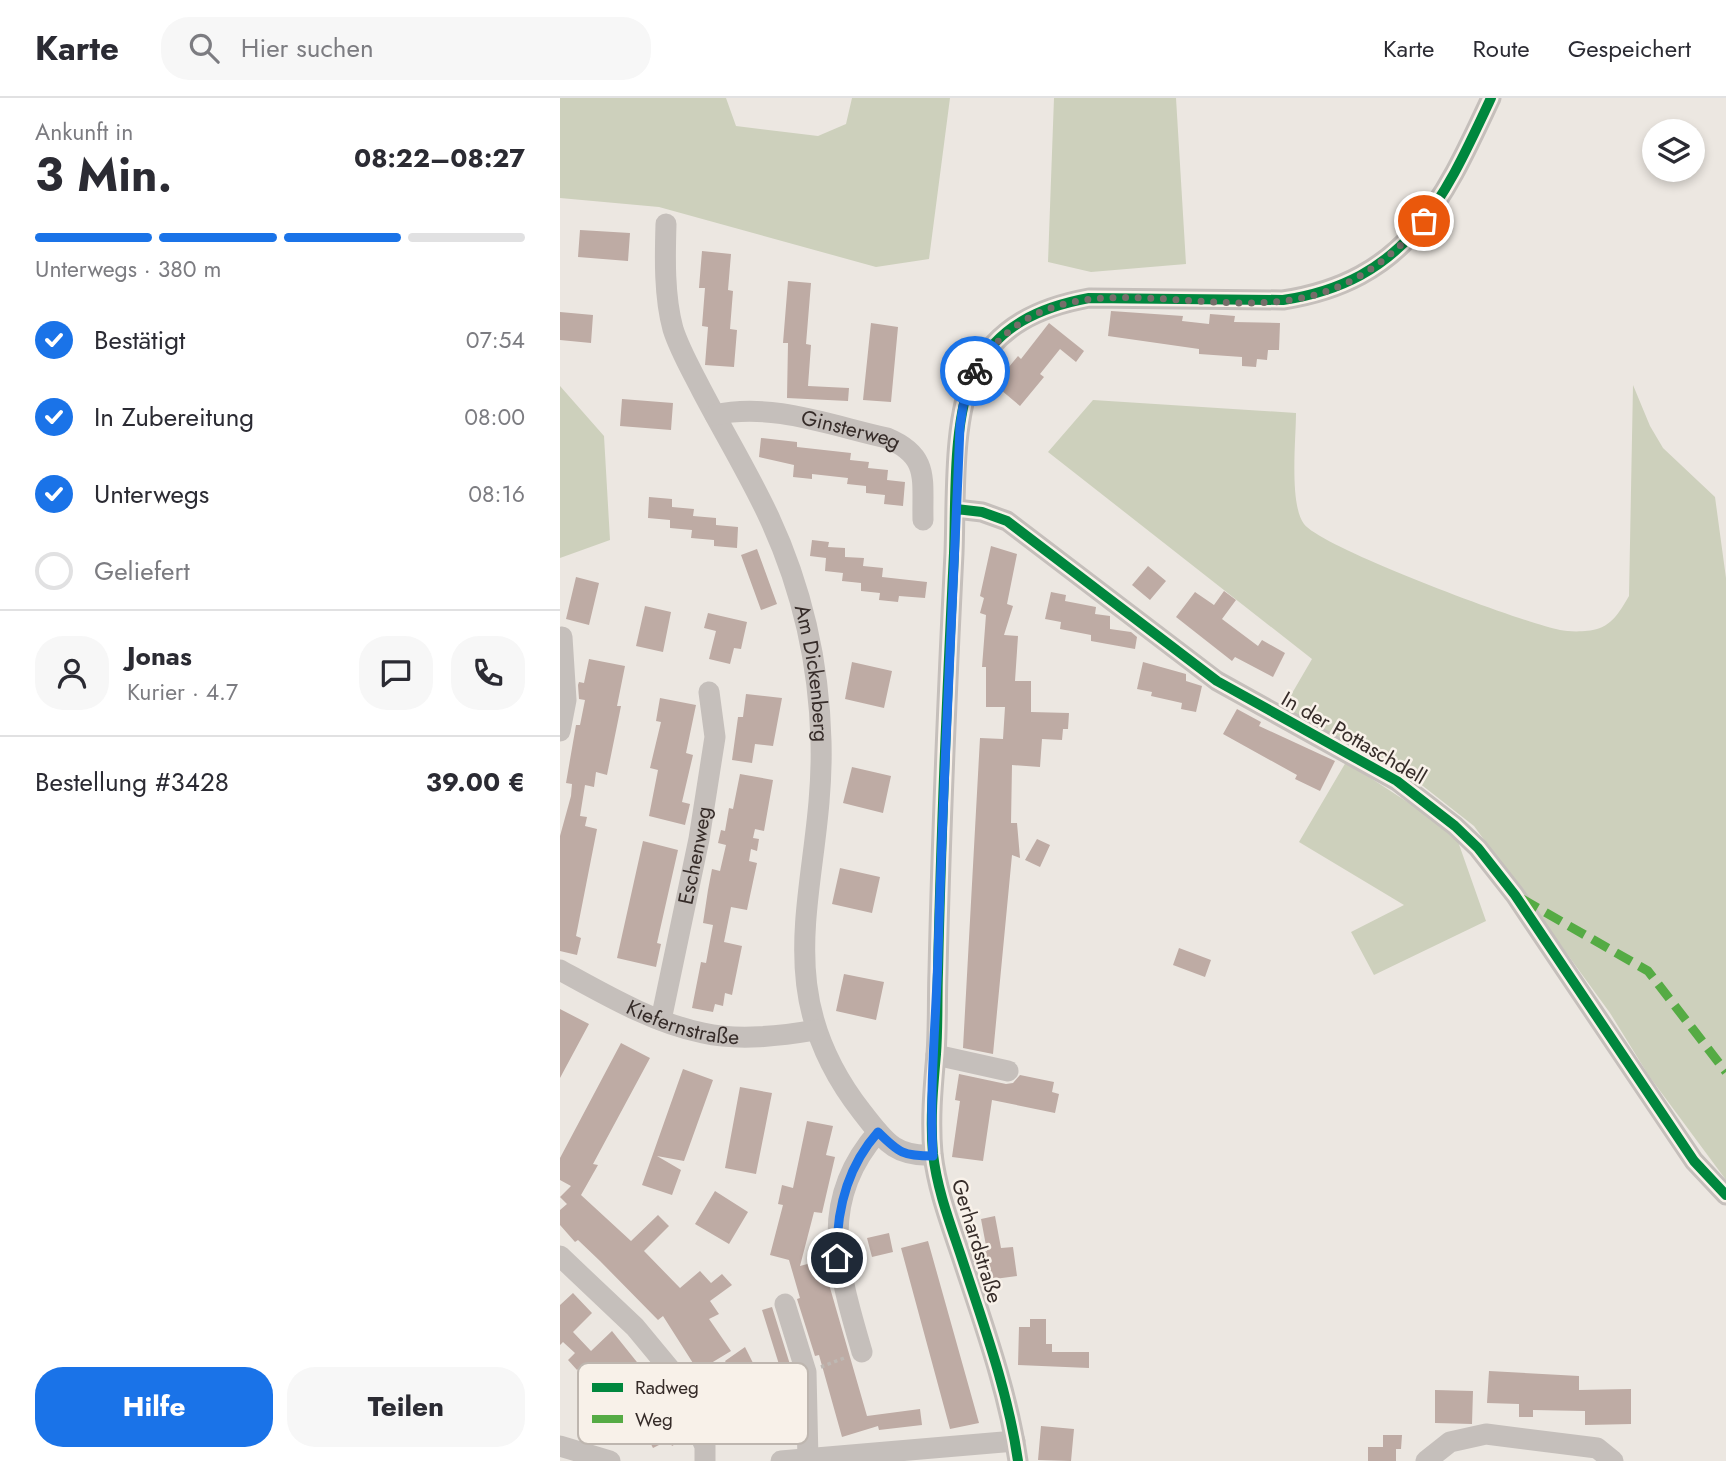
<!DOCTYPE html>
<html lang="de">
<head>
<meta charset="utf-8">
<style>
  body { margin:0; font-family:Jost,sans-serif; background:#f7f7f7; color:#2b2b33; height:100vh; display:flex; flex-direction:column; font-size:26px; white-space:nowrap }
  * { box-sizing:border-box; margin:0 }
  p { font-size:23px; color:#7c7c81 }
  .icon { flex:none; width:38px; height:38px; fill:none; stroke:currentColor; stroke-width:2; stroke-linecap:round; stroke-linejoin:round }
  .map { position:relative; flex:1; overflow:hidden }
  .details { display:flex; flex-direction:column; background:#fff; width:560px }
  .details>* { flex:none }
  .fabs { position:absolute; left:1082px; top:21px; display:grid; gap:14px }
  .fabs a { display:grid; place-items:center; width:63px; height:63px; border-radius:50%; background:#fff; box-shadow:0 4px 10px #0003; font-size:35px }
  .pin { position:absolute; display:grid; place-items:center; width:60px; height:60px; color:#fff; margin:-30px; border:4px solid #fff; border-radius:50%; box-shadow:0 2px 7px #0007 }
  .courier { position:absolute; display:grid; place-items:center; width:70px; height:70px; margin:-35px; border:5px solid #1a73e8; border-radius:50%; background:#fff; color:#222; box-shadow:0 2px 9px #0007 }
  .overview em { font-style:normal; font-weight:700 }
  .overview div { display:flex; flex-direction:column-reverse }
  .overview { display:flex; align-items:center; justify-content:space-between; height:119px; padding:0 35px }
  h1 { font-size:46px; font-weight:700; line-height:52px }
  .bar { display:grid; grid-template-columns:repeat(4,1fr); gap:10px 7px; align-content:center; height:84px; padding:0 35px }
  .bar i { height:9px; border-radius:5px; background:#e1e1e2 }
  .bar .selected { background:#1a73e8 }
  .bar p { grid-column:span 4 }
  .line { display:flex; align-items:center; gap:18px; padding:0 35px; border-top:2px solid #e1e1e2 }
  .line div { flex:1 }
  .round { display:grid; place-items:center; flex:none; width:74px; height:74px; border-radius:28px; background:#f7f7f7 }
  ol { padding:0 35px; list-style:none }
  li { display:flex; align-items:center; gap:21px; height:77px }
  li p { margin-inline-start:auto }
  li .icon { padding:7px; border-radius:50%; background:#1a73e8; color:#fff; stroke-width:4 }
  li:last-child { color:#7c7c81 }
  li i { width:38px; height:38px; border:4px solid #e1e1e2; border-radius:50% }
  .primary-button { display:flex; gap:14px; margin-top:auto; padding:14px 35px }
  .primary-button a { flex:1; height:80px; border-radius:28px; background:#1a73e8; color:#fff; font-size:28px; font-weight:700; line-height:80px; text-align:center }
  .primary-button a+a { background:#f7f7f7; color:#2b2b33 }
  header { display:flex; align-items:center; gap:42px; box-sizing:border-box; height:98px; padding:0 35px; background:#fff; border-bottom:2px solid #e1e1e2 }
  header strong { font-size:33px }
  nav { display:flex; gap:38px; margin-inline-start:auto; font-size:24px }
  .search { width:490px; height:63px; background:#f7f7f7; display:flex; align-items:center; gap:18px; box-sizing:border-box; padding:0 24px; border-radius:28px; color:#7c7c81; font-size:26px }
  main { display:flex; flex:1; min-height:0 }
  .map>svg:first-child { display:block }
  .green { fill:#cdd0bc }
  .building { fill:#beaba4 }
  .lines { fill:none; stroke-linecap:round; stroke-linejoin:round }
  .path { stroke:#beb8b3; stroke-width:3.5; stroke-dasharray:3.5 3.5; stroke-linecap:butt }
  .minor { stroke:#c5bfbb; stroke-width:21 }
  .quiet { stroke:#55ab44; stroke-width:9; stroke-dasharray:18 9; stroke-linecap:butt }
  .cycleway-casing { stroke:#f8f1e9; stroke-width:15 }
  .cycleway { stroke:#00873e; stroke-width:10 }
  .done { stroke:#766d69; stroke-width:7; stroke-dasharray:0 12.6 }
  .route { stroke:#1a73e8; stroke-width:9 }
  .labels { text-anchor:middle; stroke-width:5; stroke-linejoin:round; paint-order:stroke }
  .street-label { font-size:21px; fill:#362c29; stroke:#f8f1e9 }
  .key { fill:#f8f1e9; stroke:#beb6af; stroke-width:2 }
  .key-label { font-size:19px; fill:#362c29 }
</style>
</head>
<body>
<header>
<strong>Karte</strong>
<div class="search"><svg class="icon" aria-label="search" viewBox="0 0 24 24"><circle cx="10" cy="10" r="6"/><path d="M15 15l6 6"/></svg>Hier suchen</div>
<nav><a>Karte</a><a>Route</a><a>Gespeichert</a></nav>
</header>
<main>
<section class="details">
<div class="overview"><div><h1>3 Min.</h1><p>Ankunft in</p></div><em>08:22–08:27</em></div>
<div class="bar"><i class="selected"></i><i class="selected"></i><i class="selected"></i><i></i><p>Unterwegs · 380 m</p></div>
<ol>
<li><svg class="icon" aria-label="check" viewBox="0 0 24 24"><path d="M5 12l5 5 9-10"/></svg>Bestätigt<p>07:54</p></li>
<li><svg class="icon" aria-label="check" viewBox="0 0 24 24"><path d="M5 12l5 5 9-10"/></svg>In Zubereitung<p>08:00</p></li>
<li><svg class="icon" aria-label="check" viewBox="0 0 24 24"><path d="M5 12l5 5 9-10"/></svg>Unterwegs<p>08:16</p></li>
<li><i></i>Geliefert</li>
</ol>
<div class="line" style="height:126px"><a class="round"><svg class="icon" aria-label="person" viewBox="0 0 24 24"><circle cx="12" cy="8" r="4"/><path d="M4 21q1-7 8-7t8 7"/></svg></a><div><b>Jonas</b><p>Kurier · 4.7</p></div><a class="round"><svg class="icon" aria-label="chat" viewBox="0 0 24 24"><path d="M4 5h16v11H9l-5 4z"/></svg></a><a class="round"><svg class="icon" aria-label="phone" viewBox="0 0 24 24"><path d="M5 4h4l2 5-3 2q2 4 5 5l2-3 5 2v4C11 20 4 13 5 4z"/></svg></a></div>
<div class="line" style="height:91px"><div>Bestellung #3428</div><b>39.00 €</b></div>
<div class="primary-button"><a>Hilfe</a><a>Teilen</a></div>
</section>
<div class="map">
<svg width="1166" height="1363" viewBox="0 0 1166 1363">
  <rect width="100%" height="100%" fill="#ece7e1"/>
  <path class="green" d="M 0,0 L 166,0 L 176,28 L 258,38 L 286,26 L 292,0 L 390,0 L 369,161 L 316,169 L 99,109 L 0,100 Z
    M 494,0 L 616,0 L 626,166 L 531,174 L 488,164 Z
    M 1073,287 L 1090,328 L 1103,350 L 1155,399 L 1166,480 L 1166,1082 L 1089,978 L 1050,915 L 914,728 L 854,681 L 724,609 L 752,561 L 488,354 L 533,302 L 736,315 C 736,341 729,406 744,426 C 762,450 963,525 1000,532 C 1009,534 1028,534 1037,531 C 1054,526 1061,511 1069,498 Z
    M 0,288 L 44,338 L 50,442 L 0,460 Z
    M 786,664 L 895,735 L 926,823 L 814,877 L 791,834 L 844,807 L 739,744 Z"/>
  <path class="building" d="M 20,132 L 70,135 L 68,163 L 18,159 Z
    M 142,153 L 171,156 L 168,192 L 173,193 L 170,231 L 177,232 L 174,269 L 145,267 L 148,229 L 142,228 L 145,190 L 139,190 Z
    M 228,183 L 251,185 L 246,246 L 251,247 L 248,288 L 289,290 L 288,303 L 227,300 L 228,245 L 223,245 Z
    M 551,213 L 623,218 L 622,223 L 649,226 L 650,216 L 675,218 L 674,224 L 720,225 L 719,252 L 708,252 L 707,262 L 697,261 L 696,269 L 682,268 L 682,259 L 639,256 L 639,251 L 548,238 Z
    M 0,214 L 33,217 L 31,245 L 0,242 Z
    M 311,225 L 338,229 L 331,304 L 303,302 Z
    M 489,225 L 524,253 L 516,264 L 500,251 L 480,276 L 484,279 L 460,308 L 441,292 L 445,288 L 438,282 L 458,258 L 461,261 Z
    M 62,301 L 113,305 L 111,332 L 60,328 Z
    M 201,340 L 237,344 L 237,349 L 291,355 L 290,362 L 309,364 L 308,370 L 328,372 L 327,382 L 345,384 L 343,408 L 324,406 L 325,397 L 306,395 L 306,388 L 287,386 L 288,380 L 252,376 L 252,381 L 233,379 L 234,367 L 199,359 Z
    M 89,399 L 112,401 L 112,409 L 134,411 L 133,418 L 156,420 L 156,427 L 178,429 L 177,450 L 154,448 L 154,442 L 131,440 L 132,432 L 110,430 L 110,422 L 88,420 Z
    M 252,442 L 269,444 L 268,449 L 285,450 L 285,459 L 304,460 L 303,468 L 323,470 L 322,479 L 367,484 L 365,500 L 339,498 L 338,504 L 319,502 L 320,495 L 301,493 L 301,485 L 282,483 L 283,475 L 265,473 L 266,460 L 250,458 Z
    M 431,448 L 457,456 L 447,506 L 453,508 L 444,537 L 458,538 L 455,583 L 471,583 L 471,614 L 509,615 L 508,631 L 503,631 L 502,642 L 482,641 L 480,669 L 452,667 L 451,725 L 457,725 L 460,760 L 452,757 L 433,956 L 403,950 L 420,640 L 443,641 L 445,609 L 426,609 L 426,569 L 422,569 L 426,517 L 420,515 L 424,500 L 420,498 Z
    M 197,451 L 217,506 L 201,512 L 181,457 Z
    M 588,468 L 606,483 L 590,502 L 572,487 Z
    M 16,479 L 39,485 L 29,527 L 6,521 Z
    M 664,493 L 676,502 L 662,521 L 698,548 L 702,542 L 725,555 L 713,579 L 675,559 L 672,563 L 616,519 L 635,494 L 654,507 Z
    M 491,494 L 506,497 L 505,503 L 536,509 L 535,516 L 550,518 L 550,531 L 571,534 L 577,539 L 575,551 L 531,543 L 531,537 L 500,531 L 501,524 L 485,521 Z
    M 85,508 L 111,514 L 103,554 L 76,548 Z
    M 148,515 L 187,524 L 181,551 L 174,550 L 170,566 L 149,561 L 156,533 L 144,530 Z
    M 29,561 L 65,568 L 57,608 L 61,608 L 47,677 L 36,674 L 34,689 L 25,687 L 20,718 L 27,719 L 25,728 L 37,731 L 16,838 L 21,840 L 17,857 L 0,853 L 0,738 L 11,698 L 12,686 L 6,685 L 16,627 L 20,627 L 25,602 L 19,601 L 18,587 L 19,584 L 24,585 Z
    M 292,564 L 332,573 L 324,610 L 285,601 Z
    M 583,564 L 626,576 L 626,583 L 642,588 L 636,614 L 621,611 L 622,605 L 591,598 L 592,594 L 577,591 Z
    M 186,596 L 222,600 L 213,648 L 195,646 L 192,665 L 172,662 L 178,619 L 183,619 Z
    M 100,600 L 136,607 L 126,655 L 133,657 L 122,704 L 130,706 L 125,727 L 89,718 L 98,672 L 90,670 L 101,624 L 96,623 Z
    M 677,611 L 701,624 L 699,628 L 775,663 L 760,693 L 735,681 L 737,677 L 663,636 Z
    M 292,669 L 331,678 L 323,715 L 283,705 Z
    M 180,676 L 213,682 L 204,733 L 195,731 L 193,740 L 199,741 L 197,753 L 191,751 L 189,763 L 197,765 L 187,812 L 171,809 L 164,844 L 182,848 L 172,897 L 165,895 L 163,908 L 155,906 L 153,914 L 132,910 L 141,864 L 146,865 L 153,827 L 143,825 L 148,792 L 152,771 L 160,773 L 166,747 L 158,745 L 161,732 L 165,733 L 169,710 L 173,711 Z
    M 477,741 L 490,747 L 480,769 L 465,762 Z
    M 83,743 L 118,752 L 97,845 L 101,846 L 96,869 L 57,860 Z
    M 280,770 L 320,779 L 312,815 L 272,806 Z
    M 619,850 L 651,862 L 645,879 L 613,867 Z
    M 284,876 L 324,884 L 316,922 L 276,913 Z
    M 0,911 L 29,926 L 0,980 Z
    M 61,945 L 90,960 L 33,1066 L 38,1067 L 21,1097 L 71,1143 L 98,1117 L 109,1128 L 84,1153 L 120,1190 L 140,1173 L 151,1185 L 162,1176 L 172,1187 L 150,1203 L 159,1216 L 149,1221 L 171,1253 L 138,1273 L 103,1218 L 98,1222 L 40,1163 L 18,1142 L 15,1144 L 0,1127 L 0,1112 L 7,1106 L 0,1099 L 11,1088 L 0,1082 L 0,1060 Z
    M 123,971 L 153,982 L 124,1063 L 97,1058 L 121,1072 L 112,1097 L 82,1087 Z
    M 399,976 L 446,986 L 453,985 L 460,977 L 494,984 L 492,994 L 499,996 L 495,1015 L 432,1002 L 423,1063 L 392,1059 L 400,1003 L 395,1002 Z
    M 180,989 L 212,995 L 196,1076 L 165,1070 Z
    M 247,1023 L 273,1028 L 266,1057 L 275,1059 L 262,1115 L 254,1114 L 240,1168 L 262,1162 L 307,1318 L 360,1311 L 362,1327 L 319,1332 L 318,1328 L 282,1339 L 259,1257 L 255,1258 L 237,1201 L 240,1200 L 229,1162 L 210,1157 L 223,1107 L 218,1106 L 222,1087 L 233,1090 Z
    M 155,1093 L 188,1114 L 169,1146 L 135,1126 Z
    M 435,1118 L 441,1150 L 453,1149 L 457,1178 L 427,1182 L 423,1154 L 427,1153 L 421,1121 Z
    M 329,1135 L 333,1154 L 312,1159 L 307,1140 Z
    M 368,1143 L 419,1325 L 390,1331 L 341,1150 Z
    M 13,1195 L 32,1215 L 13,1234 L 31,1253 L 52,1233 L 101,1294 L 72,1311 L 55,1289 L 60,1286 L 46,1271 L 38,1278 L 24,1265 L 17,1272 L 8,1262 L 15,1255 L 3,1244 L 0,1247 L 0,1207 Z
    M 212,1209 L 233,1276 L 233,1290 L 227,1292 L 202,1212 Z
    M 470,1221 L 486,1221 L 486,1246 L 492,1246 L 492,1254 L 529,1254 L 529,1270 L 458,1267 L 459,1229 L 470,1229 Z
    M 185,1249 L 195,1269 L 174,1278 L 165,1263 Z
    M 929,1273 L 1019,1278 L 1019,1292 L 1071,1291 L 1071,1326 L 1025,1327 L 1025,1313 L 973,1312 L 973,1319 L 959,1319 L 959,1306 L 927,1305 Z
    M 875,1292 L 913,1293 L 912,1326 L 875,1325 Z
    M 111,1310 L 126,1340 L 112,1348 L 109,1342 L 93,1350 L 79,1323 Z
    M 481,1328 L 514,1331 L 511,1363 L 478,1362 Z
    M 823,1337 L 842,1337 L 841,1351 L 836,1351 L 836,1363 L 808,1363 L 808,1349 L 823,1349 Z"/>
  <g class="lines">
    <path class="path" d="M 261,1269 L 287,1259"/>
    <g class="minor">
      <path id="s1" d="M 106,126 C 105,159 104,198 113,231 C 120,253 132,273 142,293 C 164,335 189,376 209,419 C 242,490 259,565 261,643 C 265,784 201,885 302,1014 C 325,1043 334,1059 373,1057"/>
      <path id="s2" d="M 155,317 C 211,304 272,328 327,340 C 370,358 362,381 363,422"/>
      <path d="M 396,411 L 422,414 L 447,423 L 657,583 L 837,683 L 895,728 L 918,750 L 955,797 L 1134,1063 L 1166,1097"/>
      <path d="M 0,633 L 6,602 L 2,539"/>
      <path id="s3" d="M 0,872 C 44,896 93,925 143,935 C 179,943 220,938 256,932"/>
      <path id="s4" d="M 101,922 L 139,741 L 155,639 L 149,594"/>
      <path d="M 376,957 L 448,973"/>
      <path d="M 0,1158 L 75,1229 L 109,1270 L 145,1348 L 145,1363"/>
      <path d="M 225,1206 L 246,1274 L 248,1362"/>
      <path d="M 302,1254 C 279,1174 256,1104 318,1034"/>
      <path d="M 0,1348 L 50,1363"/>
      <path d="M 221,1363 L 455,1343"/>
      <path d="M 458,1363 C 448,1293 423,1225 401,1158 C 390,1125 377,1091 373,1056 C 370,1021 373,990 376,956 C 378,929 377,901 378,874 C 381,734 387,595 394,455 C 396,403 392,322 414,275 C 437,228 480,209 529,200 L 723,202 C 847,183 883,103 931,0"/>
      <path d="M 866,1363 L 890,1344 L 926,1336 L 1037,1350 L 1053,1363"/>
    </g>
    <path class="quiet" d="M 962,801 L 1088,873 L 1166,974"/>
    <g class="cycleway-casing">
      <path id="cycleway" d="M 396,411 L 422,414 L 447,423 L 657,583 L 837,683 L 895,728 L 918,750 L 955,797 L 1134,1063 L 1166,1097
        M 458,1363 C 448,1293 423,1225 401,1158 C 390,1125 377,1091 373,1056 C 370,1021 373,990 376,956 C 378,929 377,901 378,874 C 381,734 387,595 394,455 C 396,403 392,322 414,275 C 437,228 480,209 529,200 L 723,202 C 847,183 883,103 931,0"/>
    </g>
    <use href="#cycleway" class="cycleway"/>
  </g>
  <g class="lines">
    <path class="done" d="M 415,273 C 493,148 634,227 751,198 C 798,186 832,159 864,123"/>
    <path class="route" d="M 277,1160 C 276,1114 287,1069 318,1034 C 339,1055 343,1058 373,1058 C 369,991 376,924 378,857 C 383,681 393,505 400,328 L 403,308 L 415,273"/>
  </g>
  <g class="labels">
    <g class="street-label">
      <text dy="7" stroke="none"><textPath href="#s2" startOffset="138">Ginsterweg</textPath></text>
      <text dy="7" stroke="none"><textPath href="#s1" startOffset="480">Am Dickenberg</textPath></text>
      <text transform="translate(794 640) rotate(30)" y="7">In der Pottaschdell</text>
      <text dy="7" stroke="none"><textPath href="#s4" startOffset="168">Eschenweg</textPath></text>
      <text dy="7" stroke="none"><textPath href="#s3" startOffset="135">Kiefernstraße</textPath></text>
      <text transform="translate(417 1143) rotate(73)" y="7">Gerhardstraße</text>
    </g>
  </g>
  <rect x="18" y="1265" width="230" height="81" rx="10" class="key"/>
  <rect x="32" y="1285" width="31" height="9" fill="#00873e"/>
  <rect x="32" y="1317" width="31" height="8" fill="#55ab44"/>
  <g class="key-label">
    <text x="75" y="1296">Radweg</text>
    <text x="75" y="1328">Weg</text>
  </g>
</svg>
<div class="fabs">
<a><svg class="icon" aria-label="layers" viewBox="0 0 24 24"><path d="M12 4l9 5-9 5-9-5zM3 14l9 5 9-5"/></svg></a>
</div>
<div class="pin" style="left:864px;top:123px;background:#ea580c"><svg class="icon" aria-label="bag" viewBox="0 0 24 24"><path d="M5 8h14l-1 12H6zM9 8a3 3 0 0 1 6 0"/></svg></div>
<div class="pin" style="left:277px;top:1160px;background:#1f2937"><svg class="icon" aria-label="home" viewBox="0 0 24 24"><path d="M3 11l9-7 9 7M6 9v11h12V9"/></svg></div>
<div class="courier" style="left:415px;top:273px"><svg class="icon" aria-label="bike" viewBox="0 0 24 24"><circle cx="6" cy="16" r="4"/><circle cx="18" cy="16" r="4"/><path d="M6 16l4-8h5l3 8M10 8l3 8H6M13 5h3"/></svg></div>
</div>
</main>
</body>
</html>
